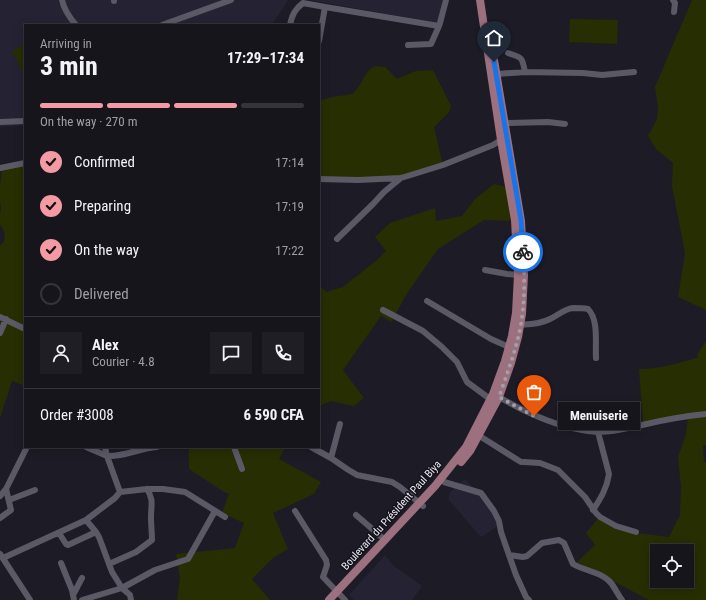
<!DOCTYPE html>
<html lang="en">
<head>
<meta charset="utf-8">
<style>
  body { margin:0; font-family:"Roboto Condensed",sans-serif; background:#1f1e25; color:#f1f3f6; height:100vh; display:flex; flex-direction:column; font-size:15px; white-space:nowrap }
  * { box-sizing:border-box; margin:0 }
  p { font-size:13px; color:#9e9fa3 }
  .icon { flex:none; width:22px; height:22px; fill:none; stroke:currentColor; stroke-width:2; stroke-linecap:round; stroke-linejoin:round }
  .map { position:relative; flex:1; overflow:hidden }
  .details { position:absolute; left:24px; top:24px; width:296px; height:424px; display:flex; flex-direction:column; background:#16151c; border-radius:0px; box-shadow:0 2px 10px #0003,0 0 0 1px #35343b }
  .details>* { flex:none }
  .controls { position:absolute; left:650px; top:544px; display:grid; gap:8px }
  .controls a { display:grid; place-items:center; width:44px; height:44px; border-radius:0px; background:#16151c; box-shadow:0 2px 10px #0003,0 0 0 1px #35343b; font-size:20px }
  .pin { position:absolute; display:grid; place-items:center; width:34px; height:34px; color:#fff; margin:-41px -17px; border-radius:50% 50% 50% 0; rotate:-45deg; box-shadow:0 0 4px #0007 }
  .pin .icon { rotate:45deg }
  .courier { position:absolute; display:grid; place-items:center; width:40px; height:40px; margin:-20px; border:3px solid #1a73e8; border-radius:50%; background:#fff; color:#222; box-shadow:0 1px 5px #0007 }
  .bubble { position:absolute; height:28px; border-radius:0px; background:#16151c; box-shadow:0 2px 10px #0003,0 0 0 1px #35343b; font-size:13px; font-weight:700; line-height:28px; text-align:center }
  .head em { font-style:normal; font-weight:700 }
  .head div { display:flex; flex-direction:column-reverse }
  .head { display:flex; align-items:center; justify-content:space-between; height:68px; padding:0 16px }
  h1 { font-size:26px; font-weight:700; line-height:30px }
  .bar { display:grid; grid-template-columns:repeat(4,1fr); gap:6px 4px; align-content:center; height:48px; padding:0 16px }
  .bar i { height:5px; border-radius:3px; background:#35343b }
  .bar .active { background:#f49aa4 }
  .bar p { grid-column:span 4 }
  .line { display:flex; align-items:center; gap:10px; padding:0 16px; border-top:1px solid #35343b }
  .line div { flex:1 }
  .round { display:grid; place-items:center; flex:none; width:42px; height:42px; border-radius:0px; background:#1f1e25 }
  ol { padding:0 16px; list-style:none }
  li { display:flex; align-items:center; gap:12px; height:44px }
  li p { margin-inline-start:auto }
  li .icon { padding:4px; border-radius:50%; background:#f49aa4; color:#111; stroke-width:4 }
  li:last-child { color:#9e9fa3 }
  li i { width:22px; height:22px; border:2px solid #35343b; border-radius:50% }
  .map>svg:first-child { display:block }
  .built { fill:#252333 }
  .green { fill:#272e02; fill-rule:evenodd }
  .lines { fill:none; stroke-linecap:round; stroke-linejoin:round }
  .minor { stroke:#5b5966; stroke-width:6 }
  .major { stroke:#9d707f; stroke-width:8 }
  .done { stroke:#a2a1a9; stroke-width:4; stroke-dasharray:0 7.2 }
  .route { stroke:#1a73e8; stroke-width:5 }
  .labels { text-anchor:middle; stroke-width:3; stroke-linejoin:round; paint-order:stroke }
  .street-label { font-size:11px; fill:#e9e8f0; stroke:#14131c }
</style>
</head>
<body>
<div class="map">
<svg width="706" height="600" viewBox="0 0 706 600">
  <rect width="100%" height="100%" fill="#1d1c26"/>
  <path class="built" d="M 0,0 L 288,0 L 272,25 L 25,25 L 25,125 L 0,127 Z
    M 310,0 L 442,0 L 438,23 Z
    M 465,479 L 492,507 L 500,516 L 501,524 L 481,537 L 449,500 L 449,496 L 450,492 Z
    M 385,555 L 394,566 L 422,586 L 412,600 L 354,600 L 349,595 Z"/>
  <path class="green" d="M 692,0 L 706,0 L 706,310 L 678,297 L 685,253 L 672,186 L 673,163 L 656,149 L 648,136 L 657,119 L 658,107 L 655,87 Z
    M 570,19 L 618,20 L 617,44 L 569,42 Z
    M 25,44 L 25,76 L 12,51 Z
    M 375,66 L 385,67 L 397,79 L 416,71 L 433,70 L 451,106 L 449,112 L 434,127 L 443,165 L 404,178 L 319,179 L 319,101 C 325,99 331,97 338,96 C 343,95 348,96 353,93 C 363,85 363,72 375,66 Z
    M 25,163 L 25,386 L 12,381 L 0,418 L 0,245 C 8,241 4,231 1,225 L 0,225 L 0,215 L 1,208 L 0,201 L 0,186 L 2,168 Z
    M 494,184 L 506,187 L 521,221 L 484,220 L 438,249 L 408,292 L 391,322 L 381,316 L 343,370 L 364,398 L 354,406 L 331,401 L 319,406 L 319,285 L 326,292 L 343,287 L 377,260 L 386,251 L 375,237 L 390,223 L 435,208 L 436,221 L 462,216 L 475,199 Z
    M 706,341 L 706,445 L 703,445 L 704,462 L 706,462 L 706,600 L 649,600 L 577,562 L 595,545 L 586,533 L 601,515 L 629,532 L 669,537 L 680,515 L 681,487 L 678,457 L 686,434 L 688,416 L 643,424 L 639,369 C 660,369 679,363 699,357 L 697,356 L 698,353 ZM 657,551 L 687,551 L 687,581 L 657,581 Z
    M 184,447 L 285,447 L 279,459 L 321,482 L 314,494 L 273,513 L 288,549 L 273,558 L 252,579 L 270,600 L 177,600 L 180,578 L 176,554 L 235,548 L 244,523 L 222,513 L 229,494 L 224,492 L 189,469 L 189,449 Z"/>
  <g class="lines">
    <path class="minor" d="M 62,0 C 64,10 69,17 76,25
      M 673,0 L 675,3 L 674,12
      M 114,1 L 114,0
      M 162,25 L 231,0
      M 290,25 C 292,15 295,9 303,3 L 325,7
      M 319,41 L 325,7 L 439,26 L 440,23 L 446,0
      M 408,45 L 431,44 L 439,26
      M 508,53 C 522,58 522,56 525,72
      M 497,74 L 525,72 L 583,73 L 602,75 L 634,72
      M 0,122 L 25,121
      M 504,123 L 548,122 L 565,124
      M 0,168 L 25,163
      M 319,179 L 358,180 L 401,178 L 443,165 L 493,145 L 501,140
      M 337,239 L 373,204 L 384,192 L 401,178
      M 485,270 L 507,274 L 518,275
      M 427,301 L 491,339 L 509,347
      M 383,310 L 423,331 L 442,347 L 457,362 L 467,382 L 490,399
      M 0,317 L 25,329
      M 516,324 C 527,325 540,324 550,319 C 557,316 564,309 573,308 C 578,308 583,308 588,309 C 599,320 595,343 596,358
      M 0,333 L 6,319
      M 499,397 C 525,412 552,425 582,430 C 588,431 594,432 600,432 C 614,432 628,428 642,425 C 663,420 685,416 706,414
      M 478,435 L 521,462 L 524,462 L 540,463 L 558,470 L 585,497 L 596,513 L 600,517 L 616,526 L 636,532
      M 86,447 L 107,456 L 120,492 L 147,489 L 163,489 L 185,492 L 225,517
      M 105,447 L 107,456 C 124,457 140,448 157,447
      M 234,447 L 242,469
      M 311,447 L 331,458 L 347,469 L 357,475 L 392,482 L 400,487 L 423,506
      M 331,458 L 340,424
      M 444,482 L 481,493 L 494,511 L 499,521 L 501,532 L 516,575 L 526,597 L 529,600
      M 0,496 L 6,489 L 27,447
      M 9,500 L 35,490
      M 593,510 C 601,498 607,488 609,474 L 598,432
      M 295,511 L 326,560 L 327,565 L 323,577 L 345,600
      M 356,515 L 385,540
      M 0,518 L 11,510 L 6,489
      M 86,520 L 96,532
      M 59,533 L 66,544 L 68,545 L 96,532 L 99,537 L 112,572 L 122,588 L 130,595 L 131,600
      M 0,554 L 30,600
      M 509,555 L 523,557 L 527,556 L 542,543 L 559,540 L 564,543 L 573,564 C 585,571 602,572 611,583 C 615,588 618,595 622,600
      M 3,558 L 86,520 L 115,498 L 120,492
      M 61,563 L 72,590 L 74,600
      M 109,564 L 136,552 L 152,540 C 152,533 151,525 151,517 C 151,505 154,500 147,489
      M 73,595 L 82,578
      M 82,600 L 122,588 L 155,570 L 188,559 L 215,511"/>
    <path class="major" d="M 461,462 L 470,451 L 499,397 L 511,363 L 518,337 L 522,314 L 524,275 L 521,221 L 492,48
      M 329,600 L 435,486 L 466,447 L 493,394 L 505,361 L 512,336 L 516,313 L 518,275 L 515,220 L 501,140 L 480,0"/>
  </g>
  <g class="lines">
    <path class="done" d="M 523,252 C 525,281 525,311 518,338 C 513,358 506,377 499,397 L 534,416"/>
    <path class="route" d="M 494,62 L 521,220 L 523,252"/>
  </g>
  <g class="labels">
    <g class="street-label">
      <text transform="translate(391 515) rotate(-48)" y="4">Boulevard du Président Paul Biya</text>
    </g>
  </g>
</svg>
<div class="controls">
<a><svg class="icon" aria-label="locate" viewBox="0 0 24 24"><circle cx="12" cy="12" r="6"/><path d="M12 2v4M12 18v4M2 12h4M18 12h4"/></svg></a>
</div>
<div class="pin" style="left:534px;top:416px;background:#ea580c"><svg class="icon" aria-label="bag" viewBox="0 0 24 24"><path d="M5 8h14l-1 12H6zM9 8a3 3 0 0 1 6 0"/></svg></div>
<div class="pin" style="left:494px;top:62px;background:#1f2937"><svg class="icon" aria-label="home" viewBox="0 0 24 24"><path d="M3 11l9-7 9 7M6 9v11h12V9"/></svg></div>
<div class="courier" style="left:523px;top:252px"><svg class="icon" aria-label="bike" viewBox="0 0 24 24"><circle cx="6" cy="16" r="4"/><circle cx="18" cy="16" r="4"/><path d="M6 16l4-8h5l3 8M10 8l3 8H6M13 5h3"/></svg></div>
<div class="bubble" style="left:558px;top:402px;width:82px">Menuiserie</div>
<section class="details">
<div class="head"><div><h1>3 min</h1><p>Arriving in</p></div><em>17:29–17:34</em></div>
<div class="bar"><i class="active"></i><i class="active"></i><i class="active"></i><i></i><p>On the way · 270 m</p></div>
<ol>
<li><svg class="icon" aria-label="check" viewBox="0 0 24 24"><path d="M5 12l5 5 9-10"/></svg>Confirmed<p>17:14</p></li>
<li><svg class="icon" aria-label="check" viewBox="0 0 24 24"><path d="M5 12l5 5 9-10"/></svg>Preparing<p>17:19</p></li>
<li><svg class="icon" aria-label="check" viewBox="0 0 24 24"><path d="M5 12l5 5 9-10"/></svg>On the way<p>17:22</p></li>
<li><i></i>Delivered</li>
</ol>
<div class="line" style="height:72px"><a class="round"><svg class="icon" aria-label="person" viewBox="0 0 24 24"><circle cx="12" cy="8" r="4"/><path d="M4 21q1-7 8-7t8 7"/></svg></a><div><b>Alex</b><p>Courier · 4.8</p></div><a class="round"><svg class="icon" aria-label="chat" viewBox="0 0 24 24"><path d="M4 5h16v11H9l-5 4z"/></svg></a><a class="round"><svg class="icon" aria-label="phone" viewBox="0 0 24 24"><path d="M5 4h4l2 5-3 2q2 4 5 5l2-3 5 2v4C11 20 4 13 5 4z"/></svg></a></div>
<div class="line" style="height:52px"><div>Order #3008</div><b>6 590 CFA</b></div>
</section>
</div>
</body>
</html>
